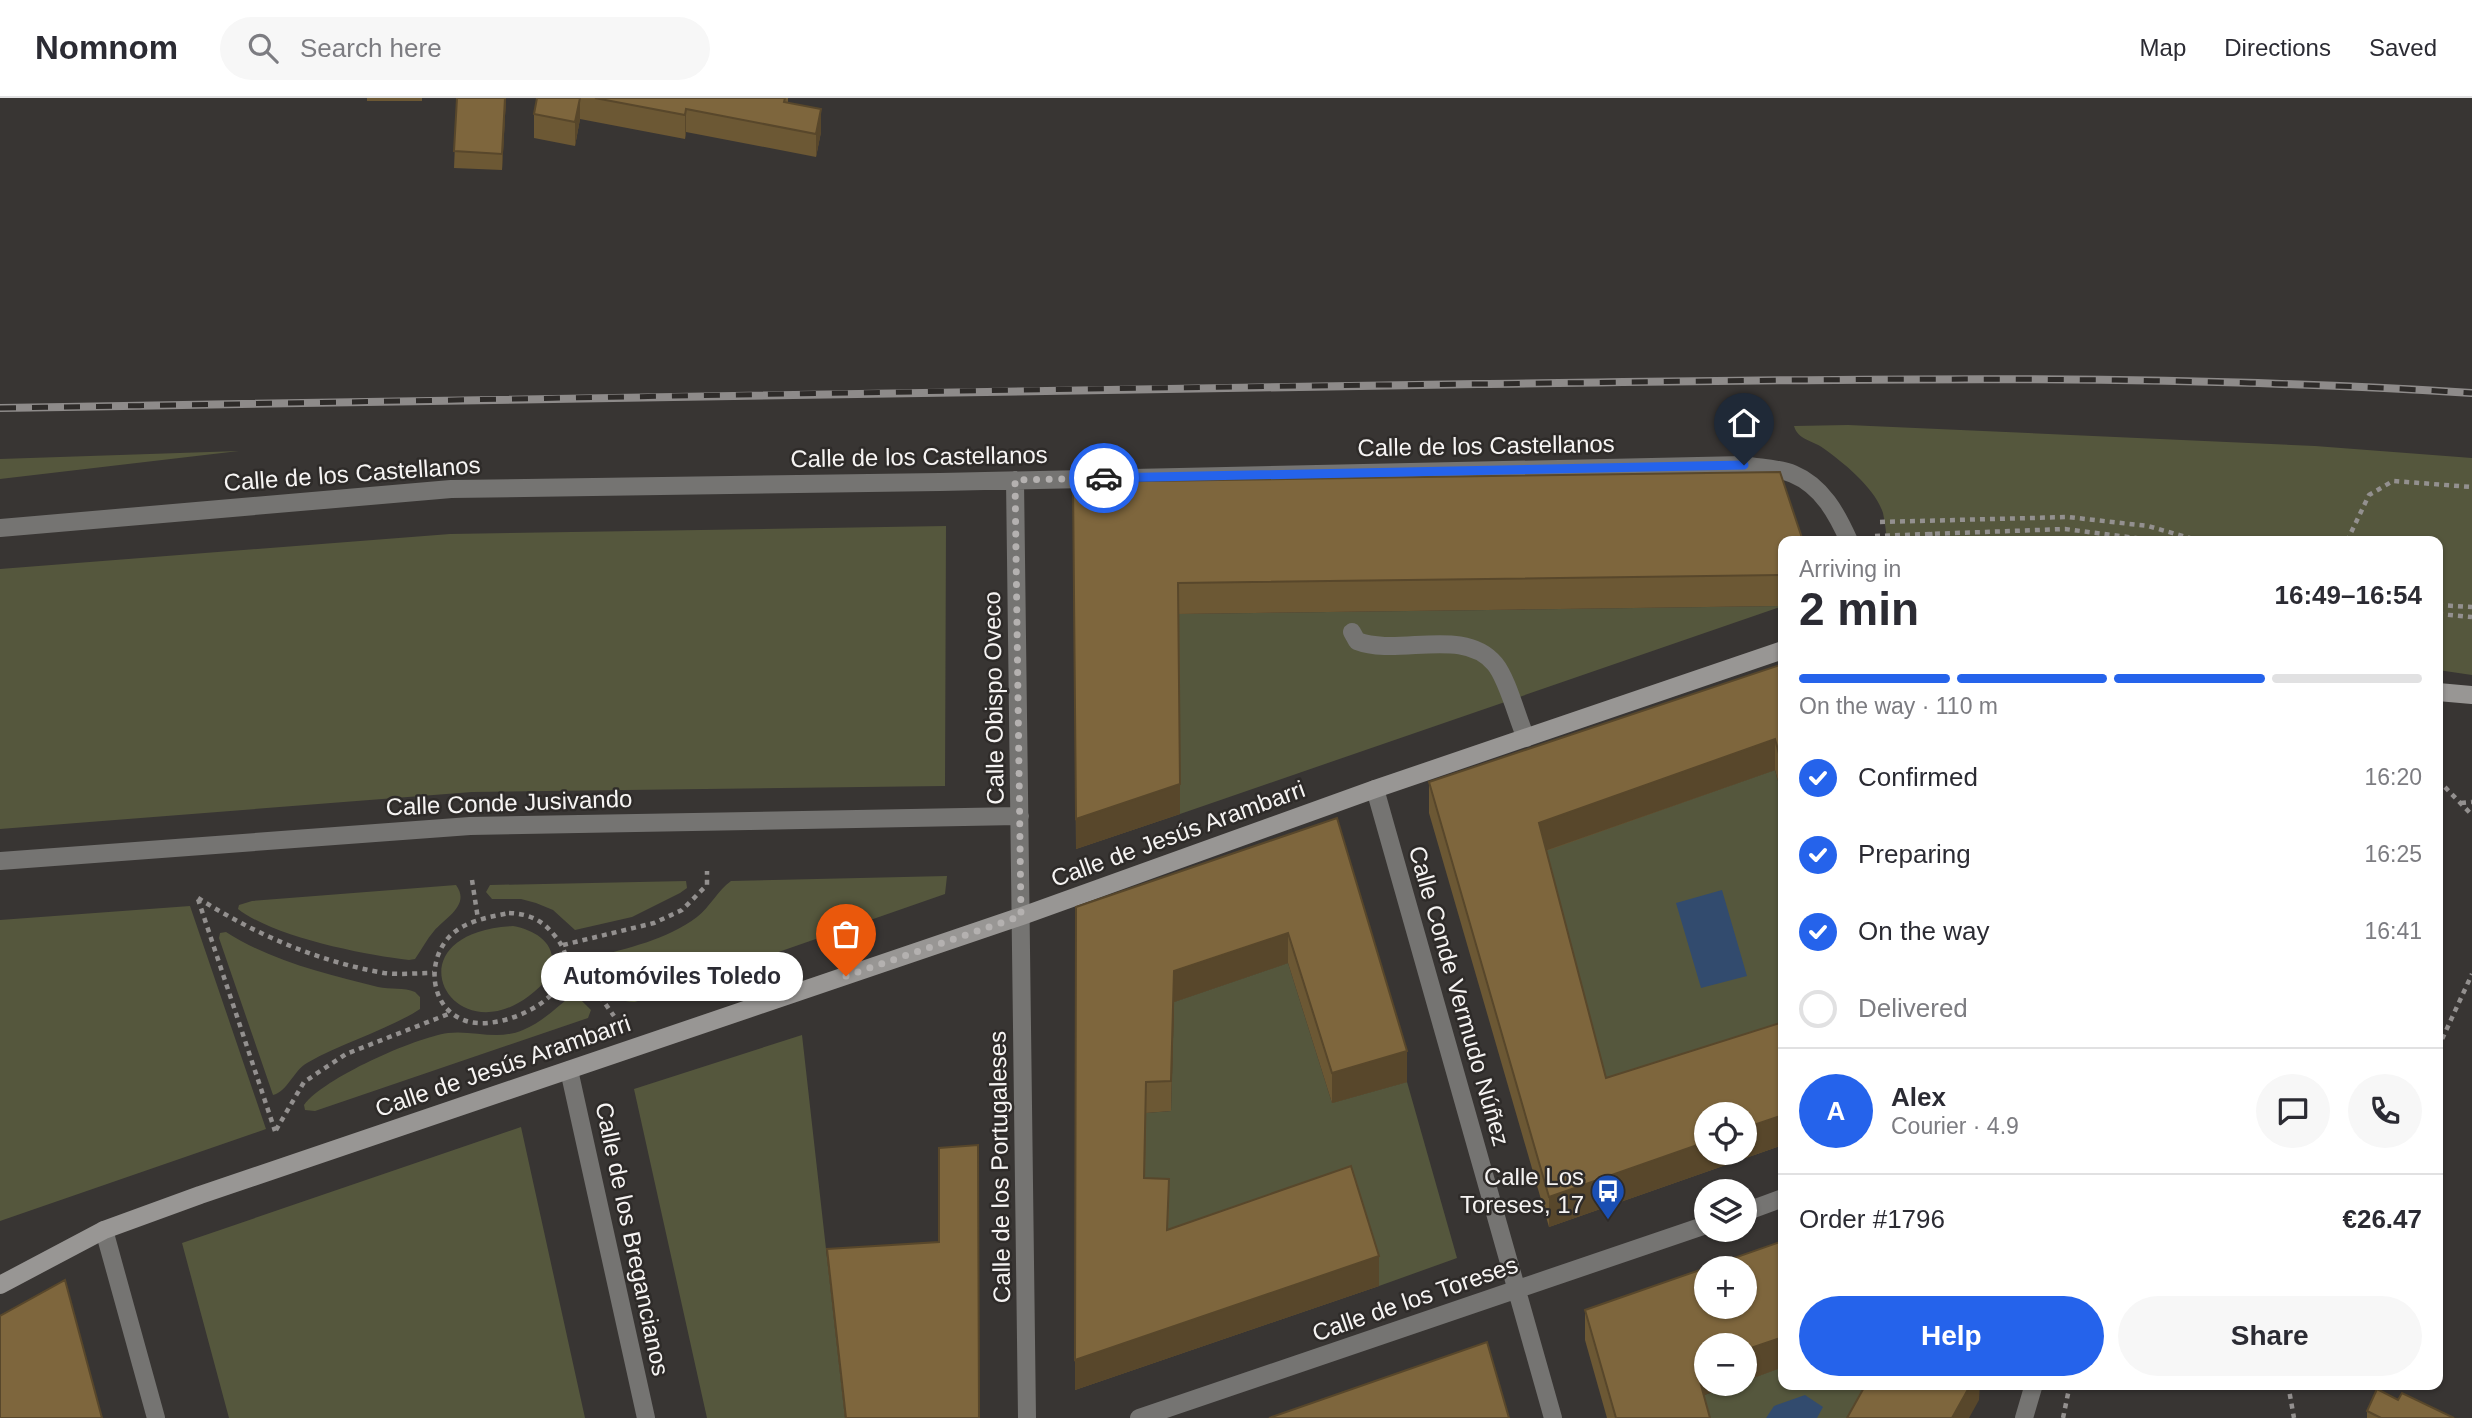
<!DOCTYPE html>
<html lang="en">
<head>
<meta charset="utf-8">
<style>
  body { margin:0; font-family:Helvetica,sans-serif; background:#f7f7f7; color:#2b2b33; height:100vh; display:flex; flex-direction:column; font-size:26px; white-space:nowrap }
  * { box-sizing:border-box; margin:0 }
  p { font-size:23px; color:#7c7c81 }
  .icon { flex:none; width:38px; height:38px; fill:none; stroke:currentColor; stroke-width:2; stroke-linecap:round; stroke-linejoin:round }
  .map { position:relative; flex:1; overflow:hidden }
  .details { position:absolute; left:1778px; top:438px; width:665px; height:854px; display:flex; flex-direction:column; background:#fff; border-radius:14px; box-shadow:0 2px 5px #0004 }
  .details>* { flex:none }
  .controls { position:absolute; left:1694px; top:1004px; display:grid; gap:14px }
  .controls a { display:grid; place-items:center; width:63px; height:63px; border-radius:50%; background:#fff; box-shadow:0 2px 5px #0004; font-size:35px }
  .pin { position:absolute; display:grid; place-items:center; width:60px; height:60px; color:#fff; margin:-72px -30px; border-radius:50% 50% 50% 0; rotate:-45deg; box-shadow:0 0 7px #0007 }
  .pin .icon { rotate:45deg }
  .courier { position:absolute; display:grid; place-items:center; width:70px; height:70px; margin:-35px; border:5px solid #2563eb; border-radius:50%; background:#fff; color:#222; box-shadow:0 2px 9px #0007 }
  .bubble { position:absolute; height:49px; border-radius:24px; background:#fff; box-shadow:0 2px 5px #0004; font-size:23px; font-weight:600; line-height:49px; text-align:center }
  .summary em { font-style:normal; font-weight:600 }
  .summary div { display:flex; flex-direction:column-reverse }
  .summary { display:flex; align-items:center; justify-content:space-between; height:119px; padding:0 21px }
  h1 { font-size:46px; font-weight:600; line-height:52px }
  .bar { display:grid; grid-template-columns:repeat(4,1fr); gap:10px 7px; align-content:center; height:84px; padding:0 21px }
  .bar i { height:9px; border-radius:5px; background:#e1e1e2 }
  .bar .current { background:#2563eb }
  .bar p { grid-column:span 4 }
  .line { display:flex; align-items:center; gap:18px; padding:0 21px; border-top:2px solid #e1e1e2 }
  .line div { flex:1 }
  .round { display:grid; place-items:center; flex:none; width:74px; height:74px; border-radius:37px; background:#f7f7f7 }
  ol { padding:0 21px; list-style:none }
  li { display:flex; align-items:center; gap:21px; height:77px }
  li p { margin-inline-start:auto }
  li .icon { padding:7px; border-radius:50%; background:#2563eb; color:#fff; stroke-width:4 }
  li:last-child { color:#7c7c81 }
  li i { width:38px; height:38px; border:4px solid #e1e1e2; border-radius:50% }
  .button { display:flex; gap:14px; margin-top:auto; padding:14px 21px }
  .button a { flex:1; height:80px; border-radius:42px; background:#2563eb; color:#fff; font-size:28px; font-weight:600; line-height:80px; text-align:center }
  .button a+a { background:#f7f7f7; color:#2b2b33 }
  header { display:flex; align-items:center; gap:42px; box-sizing:border-box; height:98px; padding:0 35px; background:#fff; border-bottom:2px solid #e1e1e2 }
  header strong { font-size:33px }
  nav { display:flex; gap:38px; margin-inline-start:auto; font-size:24px }
  .search { width:490px; height:63px; background:#f7f7f7; display:flex; align-items:center; gap:18px; box-sizing:border-box; padding:0 24px; border-radius:38px; color:#7c7c81; font-size:26px }
  .map>svg:first-child { display:block }
  .green { fill:#55573d }
  .water { fill:#324b6e }
  .lines { fill:none; stroke-linecap:round; stroke-linejoin:round }
  .path { stroke:#93908f; stroke-width:4.5; stroke-dasharray:5 5; stroke-linecap:butt }
  .lane { stroke:#757472; stroke-width:18 }
  .street { stroke:#757472; stroke-width:18 }
  .secondary { stroke:#989694; stroke-width:18 }
  .rail-casing { stroke:#8e8b8a; stroke-width:8 }
  .rail { stroke:#2e2b29; stroke-width:5; stroke-dasharray:16; stroke-linecap:butt }
  .wall { fill:#6c5834 }
  .shaded-wall { fill:#58472b }
  .building { fill:#7e663d; stroke:#58472b; stroke-width:2; fill-rule:evenodd }
  .done { stroke:#b4b1b0; stroke-width:7; stroke-dasharray:0 12.6 }
  .route { stroke:#2563eb; stroke-width:9 }
  .labels { text-anchor:middle; stroke-width:5; stroke-linejoin:round; paint-order:stroke }
  .street-label { font-size:24px; fill:#f6f4f3; stroke:#2e2b29 }
  .poi-label { font-size:24px; fill:#f6f4f3; stroke:#2e2b29; text-anchor:end }
</style>
</head>
<body>
<header>
<strong>Nomnom</strong>
<div class="search"><svg class="icon" aria-label="search" viewBox="0 0 24 24"><circle cx="10" cy="10" r="6"/><path d="M15 15l6 6"/></svg>Search here</div>
<nav><a>Map</a><a>Directions</a><a>Saved</a></nav>
</header>
<div class="map">
<svg width="2472" height="1320" viewBox="0 0 2472 1320">
  <rect width="100%" height="100%" fill="#383533"/>
  <path class="green" d="M 1848,327 L 2315,348 L 2472,360 L 2472,577 L 2438,572 L 2438,443 L 1887,443 C 1886,434 1885,424 1883,415 C 1875,390 1844,365 1823,350 C 1812,342 1798,342 1794,328 Z
    M 239,353 L 0,381 L 0,361 Z
    M 946,428 L 945,688 L 472,694 L 0,731 L 0,471 L 450,436 Z
    M 1783,508 L 1180,716 L 1178,516 Z
    M 1775,672 L 1783,701 L 1783,955 L 1606,1011 L 1539,755 Z
    M 947,778 L 945,796 L 635,904 C 617,905 595,885 587,869 L 591,860 C 628,850 666,842 697,819 C 710,809 718,792 731,783 Z
    M 686,783 L 687,790 L 680,795 L 632,819 L 575,832 L 553,812 L 536,805 L 521,801 L 492,801 L 486,794 L 490,787 Z
    M 456,787 C 471,807 445,820 434,833 C 427,841 422,851 415,861 L 409,862 C 364,857 274,839 238,811 L 239,807 L 252,803 Z
    M 190,808 L 266,1031 L 0,1123 L 0,822 Z
    M 513,828 C 539,833 560,848 550,878 C 462,980 376,835 513,828 Z
    M 226,834 C 271,863 326,876 378,889 C 390,892 404,889 415,894 L 420,899 L 420,911 C 388,932 343,944 307,965 C 294,972 287,994 273,997 L 219,840 L 220,835 Z
    M 1288,865 L 1332,1005 L 1407,984 L 1457,1160 L 1379,1188 L 1351,1099 L 1167,1162 L 1144,1111 L 1146,1015 L 1171,1013 L 1174,904 Z
    M 571,898 L 578,899 L 591,912 L 588,920 L 315,1013 L 305,1012 L 304,1007 C 324,980 414,940 448,935 C 474,932 497,943 523,932 C 542,924 556,910 571,898 Z
    M 802,937 L 845,1320 L 707,1320 L 634,991 Z
    M 521,1029 L 585,1320 L 229,1320 L 182,1145 Z
    M 1783,1269 L 1783,1286 L 1882,1286 L 1864,1320 L 1701,1320 L 1696,1300 L 1735,1286 L 1745,1286 L 1745,1283 Z"/>
  <path class="water" d="M 1722,792 L 1747,878 L 1701,890 L 1676,805 Z
    M 1805,1297 L 1823,1309 L 1817,1320 L 1766,1320 L 1774,1308 Z"/>
  <g class="lines">
    <path class="path" d="M 1880,424 L 2068,419 L 2148,428 L 2200,443
      M 1930,434 L 1931,443
      M 1875,438 L 2065,431 L 2159,443
      M 2347,443 L 2369,397 L 2393,383 L 2472,389
      M 2438,507 L 2472,509
      M 2438,516 L 2472,519
      M 2438,682 L 2472,717
      M 2461,705 L 2472,704
      M 472,782 L 478,821
      M 198,800 C 255,836 316,863 384,875 C 399,877 417,875 433,875
      M 198,801 L 275,1033
      M 509,815 C 530,816 542,822 555,838 C 597,887 513,933 470,924 C 431,915 424,865 450,838 C 465,823 489,819 509,815 Z
      M 563,847 L 654,825 L 682,812 L 707,787 L 707,773
      M 567,877 L 594,890 L 614,918
      M 2438,950 L 2472,876
      M 276,1032 L 304,984 L 346,956 L 451,915
      M 2288,1286 L 2294,1320
      M 2063,1320 L 2070,1286"/>
    <path class="lane" d="M 1352,534 L 1357,543 C 1398,559 1464,528 1495,566 C 1508,582 1517,620 1526,640"/>
    <path class="street" d="M 1015,382 L 1027,1320
      M 0,430 L 451,391 L 940,384 L 1744,367 C 1759,370 1779,370 1793,376 C 1822,388 1837,416 1849,443
      M 1375,691 L 1553,1320
      M 0,763 L 470,728 L 1020,718
      M 569,972 L 646,1320
      M 1745,1114 L 1783,1100
      M 104,1132 L 156,1320
      M 1139,1320 L 1706,1127
      M 2024,1320 L 2034,1286"/>
    <path class="secondary" d="M 2438,594 L 2472,597
      M 0,1187 L 104,1132 L 200,1097 L 1022,818 L 1375,691 L 1783,552"/>
    <g class="rail-casing">
      <path id="rail" d="M 0,310 C 493,302 986,291 1478,286 C 1809,282 2141,274 2472,295"/>
    </g>
    <use href="#rail" class="rail"/>
  </g>
  <path class="wall" d="M 367,0 L 422,0 L 422,3 L 367,3 Z
    M 457,0 L 506,0 L 502,72 L 454,70 Z
    M 537,0 L 788,0 L 788,4 L 821,34 L 816,59 L 686,34 L 685,41 L 580,21 L 575,48 L 534,40 L 534,16 Z
    M 1073,384 L 1783,443 L 1783,508 L 1179,516 L 1180,716 L 1076,751 Z
    M 1783,566 L 1783,701 L 1775,672 L 1546,753 L 1606,980 L 1783,924 L 1783,1047 L 1549,1129 L 1429,715 L 1429,684 Z
    M 1337,720 L 1407,984 L 1332,1005 L 1288,865 L 1174,904 L 1171,1013 L 1146,1015 L 1145,1080 L 1169,1111 L 1168,1131 L 1379,1188 L 1075,1292 L 1076,809 Z
    M 1783,1143 L 1783,1269 L 1745,1283 L 1745,1248 L 1706,1286 L 1735,1286 L 1703,1297 L 1710,1320 L 1607,1320 L 1585,1242 L 1585,1212 Z
    M 827,1151 L 979,1320 L 845,1320 L 827,1159 Z
    M 2398,1302 L 2454,1320 L 2367,1320 L 2367,1313 Z"/>
  <path class="shaded-wall" d="M 505,0 L 506,0 L 502,72 L 502,56 Z
    M 580,0 L 580,21 L 575,48 L 575,24 Z
    M 686,11 L 686,34 L 685,41 L 685,17 Z
    M 821,11 L 821,34 L 816,59 L 816,36 Z
    M 1775,641 L 1775,672 L 1539,755 L 1539,725 Z
    M 1180,686 L 1180,716 L 1076,751 L 1076,721 Z
    M 1288,835 L 1288,865 L 1174,904 L 1171,1013 L 1174,873 Z
    M 1407,953 L 1407,984 L 1332,1005 L 1332,975 Z
    M 1783,1017 L 1783,1047 L 1549,1129 L 1549,1099 L 1706,1044 L 1706,1055 L 1745,1055 L 1745,1030 Z
    M 1379,1158 L 1379,1188 L 1075,1292 L 1075,1262 Z
    M 1783,1239 L 1783,1269 L 1745,1283 L 1745,1252 Z
    M 1706,1266 L 1706,1286 L 1735,1286 L 1696,1300 L 1696,1269 Z
    M 1971,1286 L 1980,1286 L 1979,1302 L 1969,1320 L 1952,1320 Z"/>
  <path class="building" d="M 457,0 L 505,0 L 502,56 L 454,53 Z
    M 537,0 L 580,0 L 575,24 L 534,16 Z
    M 595,0 L 785,0 L 784,4 L 821,11 L 816,36 L 686,11 L 685,17 Z
    M 1780,374 L 1803,443 L 1783,443 L 1783,477 L 1178,485 L 1180,686 L 1076,721 L 1073,384 Z
    M 1783,566 L 1783,670 L 1775,641 L 1539,725 L 1606,980 L 1783,924 L 1783,1017 L 1745,1030 L 1745,1017 L 1706,1017 L 1706,1044 L 1549,1099 L 1429,684 Z
    M 1337,720 L 1407,953 L 1332,975 L 1288,835 L 1174,873 L 1171,983 L 1146,984 L 1144,1080 L 1169,1081 L 1167,1132 L 1351,1068 L 1379,1158 L 1075,1262 L 1076,809 Z
    M 978,1047 L 979,1320 L 846,1320 L 827,1151 L 939,1144 L 939,1050 Z
    M 1783,1143 L 1783,1239 L 1745,1252 L 1745,1248 L 1706,1248 L 1706,1266 L 1696,1269 L 1710,1320 L 1616,1320 L 1585,1212 ZM 1706,1171 L 1745,1171 L 1745,1209 L 1706,1209 Z
    M 65,1182 L 102,1320 L 0,1320 L 0,1218 Z
    M 1487,1244 L 1509,1320 L 1269,1320 Z
    M 1866,1286 L 1971,1286 L 1952,1320 L 1847,1320 Z
    M 2377,1291 L 2398,1302 L 2402,1295 L 2454,1320 L 2381,1320 L 2367,1313 Z"/>
  <g class="lines">
    <path class="done" d="M 846,878 L 1021,818 L 1015,382 L 1104,380"/>
    <path class="route" d="M 1104,380 L 1744,367"/>
  </g>
  <defs>
    <g id="bus-pin" transform="scale(1.75)"><path d="M0 17L-7.5 6A9.5 9.5 0 1 1 7.5 6Z" fill="#1a4fb4" stroke="#2e2b29"/><path d="M-5-6H5V4H4V6H2V4H-2V6H-4V4H-5ZM-3.5-4V0h7V-4ZM-3.5 1.2v1.5H-2V1.2ZM2 1.2v1.5H3.5V1.2Z" fill="#fff"/></g>
  </defs>
  <g fill-rule="evenodd">
    <use href="#bus-pin" x="1608" y="1093"/>
  </g>
  <g class="labels">
    <g class="street-label">
      <text transform="translate(1486 348) rotate(-1)" y="8">Calle de los Castellanos</text>
      <text transform="translate(919 359) rotate(-1)" y="8">Calle de los Castellanos</text>
      <text transform="translate(352 376) rotate(-4)" y="8">Calle de los Castellanos</text>
      <text transform="translate(994 600) rotate(-91)" y="8">Calle Obispo Oveco</text>
      <text transform="translate(509 705) rotate(-2)" y="8">Calle Conde Jusivando</text>
      <text transform="translate(1178 736) rotate(-20)" y="8">Calle de Jesús Arambarri</text>
      <text transform="translate(1459 898) rotate(74)" y="8">Calle Conde Vermudo Núñez</text>
      <text transform="translate(503 968) rotate(-19)" y="8">Calle de Jesús Arambarri</text>
      <text transform="translate(1000 1069) rotate(-91)" y="8">Calle de los Portugaleses</text>
      <text transform="translate(632 1141) rotate(78)" y="8">Calle de los Bregancianos</text>
      <text transform="translate(1415 1201) rotate(-19)" y="8">Calle de los Toreses</text>
    </g>
    <g class="poi-label">
      <text x="1584" y="1087">Calle Los<tspan x="1584" dy="28">Toreses, 17</tspan></text>
    </g>
  </g>
</svg>
<div class="controls">
<a><svg class="icon" aria-label="locate" viewBox="0 0 24 24"><circle cx="12" cy="12" r="6"/><path d="M12 2v4M12 18v4M2 12h4M18 12h4"/></svg></a>
<a><svg class="icon" aria-label="layers" viewBox="0 0 24 24"><path d="M12 4l9 5-9 5-9-5zM3 14l9 5 9-5"/></svg></a>
<a>+</a>
<a>−</a>
</div>
<div class="pin" style="left:846px;top:878px;background:#ea580c"><svg class="icon" aria-label="bag" viewBox="0 0 24 24"><path d="M5 8h14l-1 12H6zM9 8a3 3 0 0 1 6 0"/></svg></div>
<div class="pin" style="left:1744px;top:367px;background:#1f2937"><svg class="icon" aria-label="home" viewBox="0 0 24 24"><path d="M3 11l9-7 9 7M6 9v11h12V9"/></svg></div>
<div class="courier" style="left:1104px;top:380px"><svg class="icon" aria-label="car" viewBox="0 0 24 24"><path d="M5 17H2v-5l4-1 3-4h7l3 4 3 1v5h-3M9 17h6M6 11h13"/><circle cx="7" cy="17" r="2"/><circle cx="17" cy="17" r="2"/></svg></div>
<div class="bubble" style="left:541px;top:854px;width:262px">Automóviles Toledo</div>
<section class="details">
<div class="summary"><div><h1>2 min</h1><p>Arriving in</p></div><em>16:49–16:54</em></div>
<div class="bar"><i class="current"></i><i class="current"></i><i class="current"></i><i></i><p>On the way · 110 m</p></div>
<ol>
<li><svg class="icon" aria-label="check" viewBox="0 0 24 24"><path d="M5 12l5 5 9-10"/></svg>Confirmed<p>16:20</p></li>
<li><svg class="icon" aria-label="check" viewBox="0 0 24 24"><path d="M5 12l5 5 9-10"/></svg>Preparing<p>16:25</p></li>
<li><svg class="icon" aria-label="check" viewBox="0 0 24 24"><path d="M5 12l5 5 9-10"/></svg>On the way<p>16:41</p></li>
<li><i></i>Delivered</li>
</ol>
<div class="line" style="height:126px"><b class="round" style="background:#2563eb;color:#fff">A</b><div><b>Alex</b><p>Courier · 4.9</p></div><a class="round"><svg class="icon" aria-label="chat" viewBox="0 0 24 24"><path d="M4 5h16v11H9l-5 4z"/></svg></a><a class="round"><svg class="icon" aria-label="phone" viewBox="0 0 24 24"><path d="M5 4h4l2 5-3 2q2 4 5 5l2-3 5 2v4C11 20 4 13 5 4z"/></svg></a></div>
<div class="line" style="height:91px"><div>Order #1796</div><b>€26.47</b></div>
<div class="button"><a>Help</a><a>Share</a></div>
</section>
</div>
</body>
</html>
